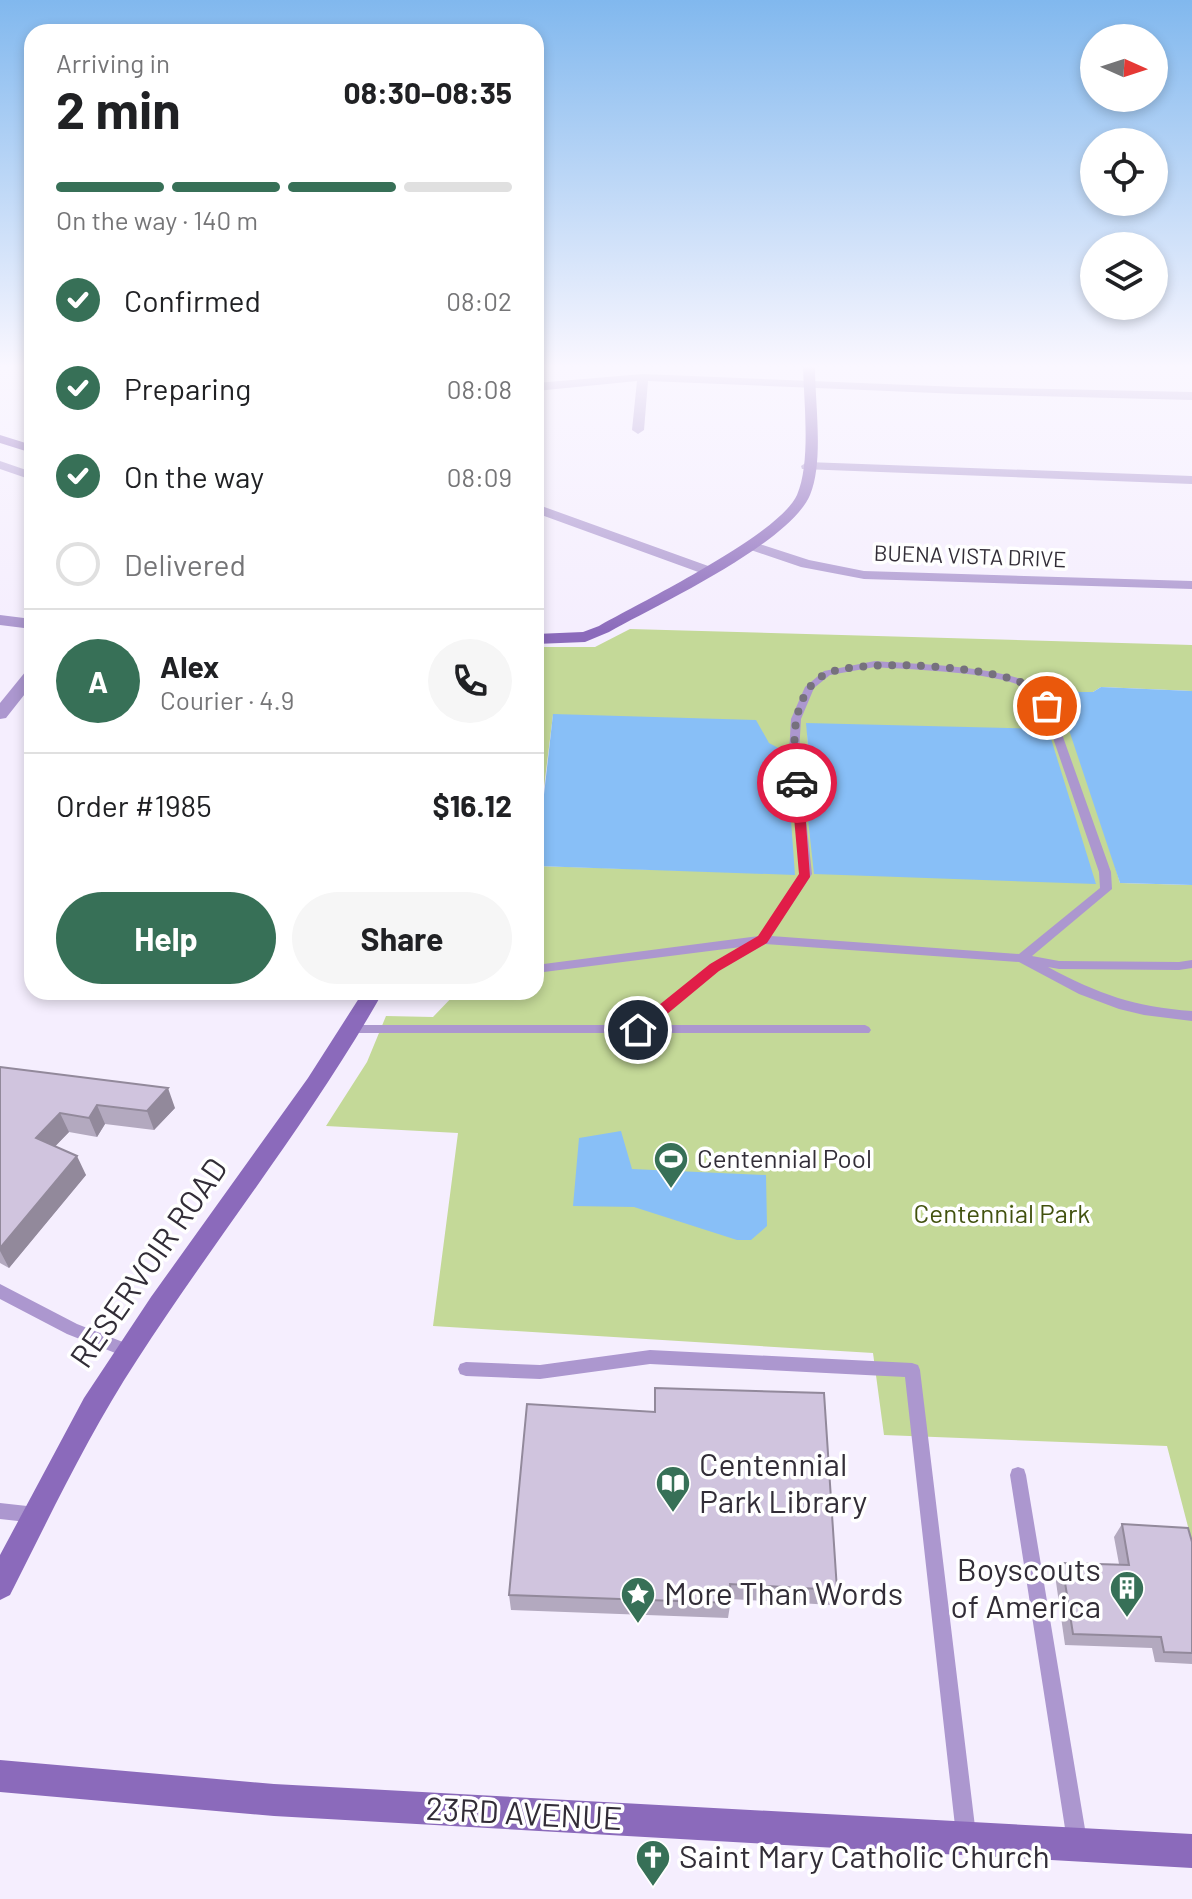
<!DOCTYPE html>
<html lang="en">
<head>
<meta charset="utf-8">
<style>
  body { margin:0; font-family:Barlow,sans-serif; background:#f6f6f6; color:#202124; height:100vh; display:flex; flex-direction:column; font-size:30px; white-space:nowrap }
  * { box-sizing:border-box; margin:0 }
  p { font-size:26px; color:#757577 }
  .icon { flex:none; width:44px; height:44px; fill:none; stroke:currentColor; stroke-width:2; stroke-linecap:round; stroke-linejoin:round }
  .map { position:relative; flex:1; overflow:hidden }
  .sheet { position:absolute; left:24px; top:24px; width:520px; height:976px; display:flex; flex-direction:column; background:#fff; border-radius:24px; box-shadow:0 4px 12px #0003 }
  .sheet>* { flex:none }
  .needle { width:52px; rotate:93deg }
  .fabs { position:absolute; left:1080px; top:24px; display:grid; gap:16px }
  .fabs a { display:grid; place-items:center; width:88px; height:88px; border-radius:50%; background:#fff; box-shadow:0 4px 12px #0003; font-size:40px }
  .pin { position:absolute; display:grid; place-items:center; width:68px; height:68px; color:#fff; margin:-34px; border:4px solid #fff; border-radius:50%; box-shadow:0 2px 8px #0007 }
  .courier { position:absolute; display:grid; place-items:center; width:80px; height:80px; margin:-40px; border:6px solid #e11d48; border-radius:50%; background:#fff; color:#222; box-shadow:0 2px 10px #0007 }
  .headline em { font-style:normal; font-weight:700 }
  .headline div { display:flex; flex-direction:column-reverse }
  .headline { display:flex; align-items:center; justify-content:space-between; height:136px; padding:0 32px }
  h1 { font-size:52px; font-weight:700; line-height:60px }
  .bar { display:grid; grid-template-columns:repeat(4,1fr); gap:12px 8px; align-content:center; height:96px; padding:0 32px }
  .bar i { height:10px; border-radius:6px; background:#e0e0e0 }
  .bar .selected { background:#377057 }
  .bar p { grid-column:span 4 }
  .line { display:flex; align-items:center; gap:20px; padding:0 32px; border-top:2px solid #e0e0e0 }
  .line div { flex:1 }
  .round { display:grid; place-items:center; flex:none; width:84px; height:84px; border-radius:42px; background:#f6f6f6 }
  ol { padding:0 32px; list-style:none }
  li { display:flex; align-items:center; gap:24px; height:88px }
  li p { margin-inline-start:auto }
  li .icon { padding:8px; border-radius:50%; background:#377057; color:#fff; stroke-width:4 }
  li:last-child { color:#757577 }
  li i { width:44px; height:44px; border:4px solid #e0e0e0; border-radius:50% }
  .cta { display:flex; gap:16px; margin-top:auto; padding:16px 32px }
  .cta a { flex:1; height:92px; border-radius:48px; background:#377057; color:#fff; font-size:32px; font-weight:700; line-height:92px; text-align:center }
  .cta a+a { background:#f6f6f6; color:#202124 }
  .map>svg:first-child { display:block }
  .green { fill:#c4d998; fill-rule:evenodd }
  .water { fill:#88bff7 }
  .lines { fill:none; stroke-linecap:round; stroke-linejoin:round }
  .lane { fill:#ac97cf; fill-rule:evenodd }
  .street { fill:#ac97cf; fill-rule:evenodd }
  .secondary { fill:#8b6abb; fill-rule:evenodd }
  .wall { fill:#b3a9bf }
  .shaded-wall { fill:#92899b }
  .building { fill:#d0c4de; stroke:#92899b; stroke-width:2 }
  .route { fill:#e11d48 }
  .done { stroke:#76717d; stroke-width:8; stroke-dasharray:0 14.4 }
  .labels { text-anchor:middle; stroke-width:7; stroke-linejoin:round; paint-order:stroke }
  .far-street-label { font-size:22px; fill:#322d37; stroke:#fff }
  .poi-label { font-size:26px; fill:#322d37; stroke:#fff; text-anchor:start }
  .park-label { font-size:26px; fill:#42520f; stroke:#fff }
  .near-street-label { font-size:32px; fill:#322d37; stroke:#fff }
  .near-poi-label { font-size:32px; fill:#322d37; stroke:#fff; text-anchor:start }
</style>
</head>
<body>
<div class="map">
<svg width="1192" height="1899" viewBox="0 0 1192 1899">
  <rect width="100%" height="100%" fill="#f5eefe"/>
  <path class="green" d="M 630,629 L 1192,645 L 1192,691 L 1101,687 L 1093,692 L 1064,692 L 1120,883 L 1192,885 L 1192,1542 L 1167,1446 L 884,1435 L 873,1353 L 433,1326 L 458,1133 L 326,1126 L 367,1062 L 386,1016 L 433,1017 L 457,992 L 536,992 L 536,866 L 795,874 L 553,715 L 536,851 L 536,647 L 595,647 ZM 807,723 L 1096,883 L 801,755 L 808,746 Z"/>
  <path class="water" d="M 1101,687 L 1192,691 L 1192,885 L 1120,883 L 1063,712 L 1067,707 L 1064,692 L 1093,692 Z
    M 553,714 L 756,720 L 769,743 L 786,752 L 795,875 L 536,866 Z
    M 806,723 L 1048,729 L 1096,884 L 814,874 L 801,755 L 808,746 Z
    M 621,1131 L 632,1169 L 766,1175 L 767,1226 L 751,1240 L 737,1240 L 634,1207 L 573,1206 L 579,1138 Z"/>
  <g class="lines">
    <path class="lane" d="M 875,661 C 912,664 1016,666 1042,690 C 1046,694 1049,701 1052,706 L 1111,872 L 1112,889 L 1032,956 L 1059,961 L 1179,962 L 1192,960 L 1192,968 L 1179,970 L 1059,969 L 1048,967 C 1098,994 1135,1007 1192,1011 L 1192,1021 L 1144,1015 L 1119,1009 L 1079,994 L 1019,962 L 765,944 L 719,970 L 652,1025 L 865,1025 L 869,1027 L 871,1030 L 869,1033 L 348,1033 L 346,1030 L 348,1027 L 352,1025 L 635,1025 L 711,964 L 741,947 L 536,973 L 536,965 L 759,936 L 800,874 L 789,753 L 791,719 L 805,687 L 824,671 ZM 875,667 C 909,670 1014,671 1036,695 C 1039,698 1040,702 1042,706 L 1099,872 L 1100,888 L 1019,954 L 771,936 L 812,874 L 799,753 L 801,719 L 814,688 L 830,675 Z
      M 0,1284 L 77,1324 L 133,1346 L 136,1351 L 133,1356 L 128,1358 L 67,1334 L 0,1299 Z
      M 650,1350 L 912,1363 L 918,1365 L 920,1370 L 976,1835 L 973,1842 L 966,1845 L 959,1842 L 956,1835 L 905,1377 L 650,1364 L 540,1379 L 466,1376 L 460,1374 L 458,1369 L 460,1364 L 466,1362 L 540,1365 Z
      M 1018,1467 L 1024,1469 L 1026,1475 L 1087,1841 L 1084,1848 L 1077,1851 L 1070,1848 L 1067,1841 L 1010,1475 L 1012,1469 Z
      M 0,1503 L 36,1507 L 42,1509 L 44,1515 L 42,1521 L 36,1523 L 0,1519 Z"/>
    <path class="street" d="M 643,374 L 960,387 L 1192,392 L 1192,400 L 960,394 L 648,381 L 644,430 L 638,434 L 632,430 L 637,381 L 536,391 L 536,383 Z
      M 0,461 L 32,472 L 32,480 L 0,469 Z
      M 807,462 L 1192,476 L 1192,484 L 802,469 L 801,466 Z
      M 536,504 L 711,567 L 713,570 L 711,573 L 701,573 L 536,513 Z
      M 750,541 L 809,560 L 864,571 L 1192,581 L 1192,589 L 864,579 L 801,567 L 745,548 L 743,545 Z
      M 0,615 L 32,619 L 32,629 L 0,625 Z
      M 32,669 L 32,685 L 6,718 L 0,719 L 0,703 L 26,671 Z"/>
    <path class="secondary" d="M 803,367 L 815,367 C 815,403 824,462 810,495 C 789,544 657,605 609,632 L 585,642 L 536,644 L 536,634 L 583,632 L 599,626 C 641,602 779,535 797,495 C 811,463 804,403 803,367 Z
      M 0,435 L 32,445 L 32,453 L 0,443 Z
      M 363,992 L 383,992 C 310,1121 217,1236 137,1360 C 88,1435 50,1516 10,1595 L 0,1600 L 0,1555 L 84,1398 L 151,1297 L 308,1078 Z
      M 0,1760 L 274,1784 L 1192,1834 L 1192,1868 L 274,1816 L 0,1792 Z"/>
  </g>
  <path class="wall" d="M 0,1067 L 175,1108 L 154,1130 L 105,1124 L 97,1137 L 69,1132 L 55,1146 L 86,1175 L 9,1268 L 0,1263 Z
    M 655,1388 L 837,1590 L 832,1605 L 731,1599 L 728,1618 L 511,1610 L 509,1595 L 654,1412 Z
    M 1122,1524 L 1192,1542 L 1192,1664 L 1155,1662 L 1152,1648 L 1065,1645 L 1055,1575 L 1062,1563 L 1119,1564 L 1114,1537 Z"/>
  <path class="shaded-wall" d="M 168,1088 L 175,1108 L 154,1130 L 147,1111 Z
    M 97,1105 L 105,1124 L 97,1137 L 89,1118 Z
    M 60,1113 L 69,1132 L 45,1157 L 36,1138 Z
    M 77,1156 L 86,1175 L 9,1268 L 0,1251 L 0,1248 Z"/>
  <path class="building" d="M 0,1067 L 168,1088 L 147,1111 L 97,1105 L 89,1118 L 60,1113 L 36,1138 L 77,1156 L 0,1248 Z
    M 655,1388 L 824,1393 L 837,1590 L 730,1584 L 731,1603 L 509,1595 L 527,1404 L 655,1412 Z
    M 1122,1524 L 1188,1528 L 1192,1542 L 1192,1653 L 1164,1652 L 1161,1637 L 1073,1634 L 1062,1563 L 1129,1565 Z"/>
  <linearGradient id="sky" x2="0" y2="1"><stop stop-color="#81b8ee"/><stop offset="0.58" stop-color="#faf7ff"/><stop offset="1" stop-color="#faf7ff" stop-opacity="0"/></linearGradient>
  <rect width="1192" height="632" fill="url(#sky)"/>
  <path class="route" d="M 797,780 L 803,783 L 810,877 L 767,943 L 719,971 L 643,1034 L 633,1034 L 633,1026 L 710,964 L 758,936 L 799,874 L 791,783 Z"/>
  <g class="lines">
    <path class="done" d="M 797,783 C 794,751 790,716 809,688 C 813,683 822,675 828,673 C 865,658 1007,665 1037,691 C 1041,694 1044,701 1047,706"/>
  </g>
  <defs>
    <g id="stadium-pin" transform="scale(1.8)"><path d="M0 17L-7.5 6A9.5 9.5 0 1 1 7.5 6Z" fill="#377057" stroke="#fff"/><path d="M0-5a6.5 5 0 1 0 0 10a6.5 5 0 1 0 0-10ZM-3.5-1.8h7v3.6h-7Z" fill="#fff"/></g>
    <g id="library-pin" transform="scale(1.8)"><path d="M0 17L-7.5 6A9.5 9.5 0 1 1 7.5 6Z" fill="#377057" stroke="#fff"/><path d="M-6-4Q-3-5.5-.7-3.5V5Q-3 3-6 4ZM6-4Q3-5.5 .7-3.5V5Q3 3 6 4Z" fill="#fff"/></g>
    <g id="building-pin" transform="scale(1.8)"><path d="M0 17L-7.5 6A9.5 9.5 0 1 1 7.5 6Z" fill="#377057" stroke="#fff"/><path d="M-4-6H4V6H1V3H-1V6H-4ZM-2.5-4.3h1.7v1.8h-1.7ZM.8-4.3h1.7v1.8H.8ZM-2.5-1h1.7V.8h-1.7ZM.8-1h1.7V.8H.8Z" fill="#fff"/></g>
    <g id="sight-pin" transform="scale(1.8)"><path d="M0 17L-7.5 6A9.5 9.5 0 1 1 7.5 6Z" fill="#377057" stroke="#fff"/><path d="M0-6L1.8-2.2L6-1.7L2.9 1.2L3.7 5.4L0 3.3L-3.7 5.4L-2.9 1.2L-6-1.7L-1.8-2.2Z" fill="#fff"/></g>
    <g id="church-pin" transform="scale(1.8)"><path d="M0 17L-7.5 6A9.5 9.5 0 1 1 7.5 6Z" fill="#377057" stroke="#fff"/><path d="M-1.2-6h2.4v3.5h3.3v2.4h-3.3V6h-2.4V-.1h-3.3v-2.4h3.3Z" fill="#fff"/></g>
  </defs>
  <g fill-rule="evenodd">
    <use href="#stadium-pin" x="671" y="1159"/>
    <use href="#library-pin" x="673" y="1483"/>
    <use href="#building-pin" x="1127" y="1588"/>
    <use href="#sight-pin" x="638" y="1594"/>
    <use href="#church-pin" x="653" y="1857"/>
  </g>
  <g class="labels">
    <g class="far-street-label">
      <text transform="translate(970 556) rotate(2)" y="8">BUENA VISTA DRIVE</text>
    </g>
    <g class="poi-label">
      <text x="697" y="1168">Centennial Pool</text>
    </g>
    <g class="park-label">
      <text x="1002" y="1223">Centennial Park</text>
    </g>
    <g class="near-street-label">
      <text transform="translate(149 1263) rotate(-55)" y="11">RESERVOIR ROAD</text>
      <text transform="translate(524 1814) rotate(3)" y="11">23RD AVENUE</text>
    </g>
    <g class="near-poi-label">
      <text x="699" y="1476">Centennial<tspan x="699" dy="37">Park Library</tspan></text>
      <text x="1101" y="1581" text-anchor="end">Boyscouts<tspan x="1101" dy="37">of America</tspan></text>
      <text x="664" y="1605">More Than Words</text>
      <text x="679" y="1868">Saint Mary Catholic Church</text>
    </g>
  </g>
</svg>
<div class="fabs">
<a><svg class="needle" viewBox="-14 -14 28 28"><path d="M0-13l5 13h-10z" fill="#e53935"/><path d="M0 13l5-13h-10z" fill="#757577"/></svg></a>
<a><svg class="icon" aria-label="locate" viewBox="0 0 24 24"><circle cx="12" cy="12" r="6"/><path d="M12 2v4M12 18v4M2 12h4M18 12h4"/></svg></a>
<a><svg class="icon" aria-label="layers" viewBox="0 0 24 24"><path d="M12 4l9 5-9 5-9-5zM3 14l9 5 9-5"/></svg></a>
</div>
<div class="pin" style="left:1047px;top:706px;background:#ea580c"><svg class="icon" aria-label="bag" viewBox="0 0 24 24"><path d="M5 8h14l-1 12H6zM9 8a3 3 0 0 1 6 0"/></svg></div>
<div class="pin" style="left:638px;top:1030px;background:#1f2937"><svg class="icon" aria-label="home" viewBox="0 0 24 24"><path d="M3 11l9-7 9 7M6 9v11h12V9"/></svg></div>
<div class="courier" style="left:797px;top:783px"><svg class="icon" aria-label="car" viewBox="0 0 24 24"><path d="M5 17H2v-5l4-1 3-4h7l3 4 3 1v5h-3M9 17h6M6 11h13"/><circle cx="7" cy="17" r="2"/><circle cx="17" cy="17" r="2"/></svg></div>
<section class="sheet">
<div class="headline"><div><h1>2 min</h1><p>Arriving in</p></div><em>08:30–08:35</em></div>
<div class="bar"><i class="selected"></i><i class="selected"></i><i class="selected"></i><i></i><p>On the way · 140 m</p></div>
<ol>
<li><svg class="icon" aria-label="check" viewBox="0 0 24 24"><path d="M5 12l5 5 9-10"/></svg>Confirmed<p>08:02</p></li>
<li><svg class="icon" aria-label="check" viewBox="0 0 24 24"><path d="M5 12l5 5 9-10"/></svg>Preparing<p>08:08</p></li>
<li><svg class="icon" aria-label="check" viewBox="0 0 24 24"><path d="M5 12l5 5 9-10"/></svg>On the way<p>08:09</p></li>
<li><i></i>Delivered</li>
</ol>
<div class="line" style="height:144px"><b class="round" style="background:#377057;color:#fff">A</b><div><b>Alex</b><p>Courier · 4.9</p></div><a class="round"><svg class="icon" aria-label="phone" viewBox="0 0 24 24"><path d="M5 4h4l2 5-3 2q2 4 5 5l2-3 5 2v4C11 20 4 13 5 4z"/></svg></a></div>
<div class="line" style="height:104px"><div>Order #1985</div><b>$16.12</b></div>
<div class="cta"><a>Help</a><a>Share</a></div>
</section>
</div>
</body>
</html>
